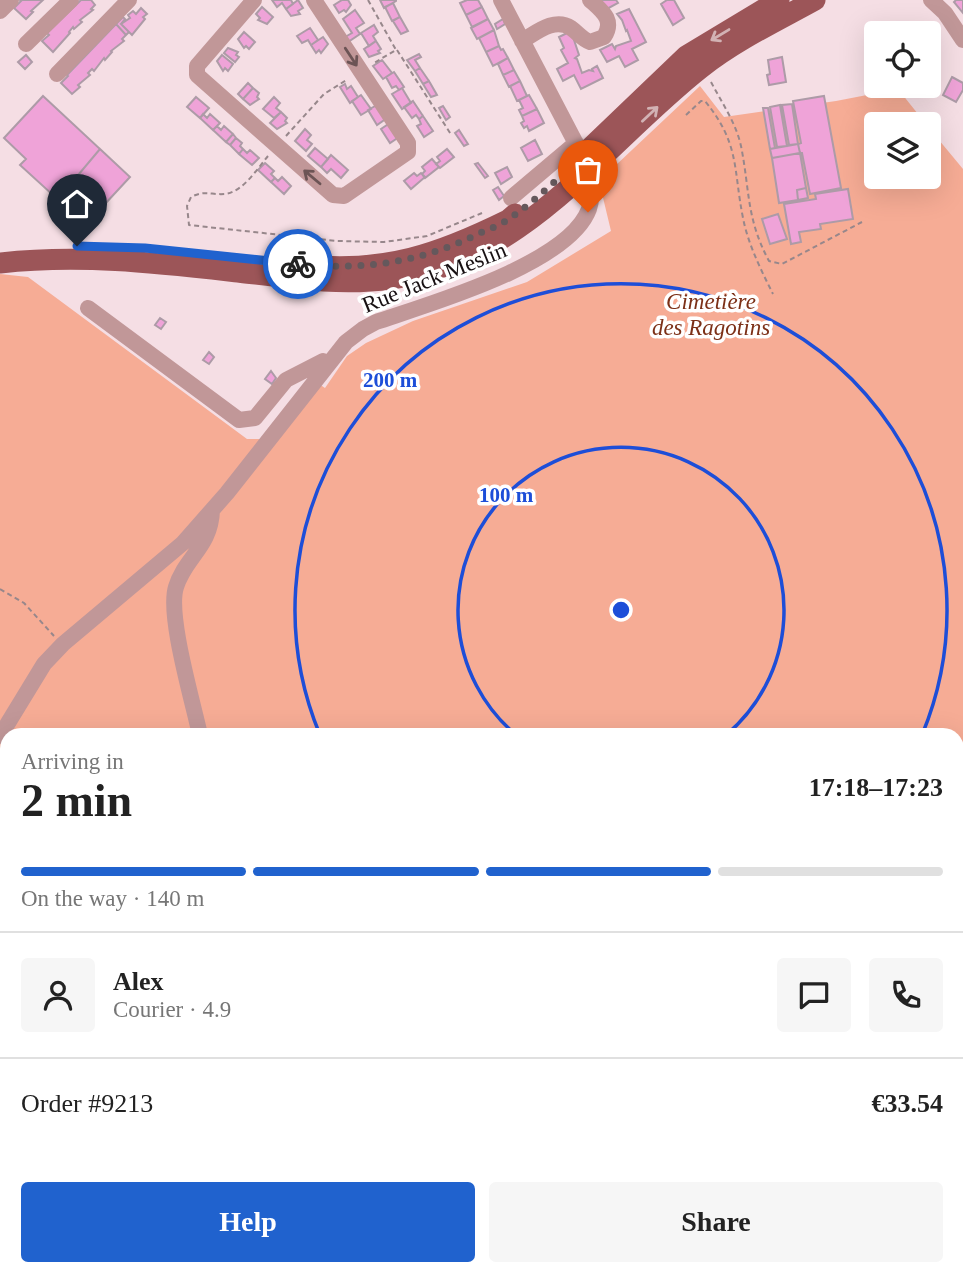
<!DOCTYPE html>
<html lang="en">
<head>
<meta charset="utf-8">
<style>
  body { margin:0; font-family:Georgia,serif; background:#f6f6f6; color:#222; height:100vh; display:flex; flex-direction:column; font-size:26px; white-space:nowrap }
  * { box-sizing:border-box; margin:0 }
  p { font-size:23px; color:#767676 }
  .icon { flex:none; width:38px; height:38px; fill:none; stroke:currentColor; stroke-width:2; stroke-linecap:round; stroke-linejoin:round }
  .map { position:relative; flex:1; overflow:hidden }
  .details { position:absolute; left:0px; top:728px; width:964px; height:548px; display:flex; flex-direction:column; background:#fff; border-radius:21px 21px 0 0; box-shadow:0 7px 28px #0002 }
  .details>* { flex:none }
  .controls { position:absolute; left:864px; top:21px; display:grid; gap:14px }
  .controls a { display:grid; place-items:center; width:77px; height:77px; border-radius:7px; background:#fff; box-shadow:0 7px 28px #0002; font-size:35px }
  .pin { position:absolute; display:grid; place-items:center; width:60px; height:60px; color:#fff; margin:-72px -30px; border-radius:50% 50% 50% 0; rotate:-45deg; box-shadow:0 0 7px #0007 }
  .pin .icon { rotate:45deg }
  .courier { position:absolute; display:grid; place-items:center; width:70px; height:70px; margin:-35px; border:5px solid #2062ce; border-radius:50%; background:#fff; color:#222; box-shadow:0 2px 9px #0007 }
  .headline em { font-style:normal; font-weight:700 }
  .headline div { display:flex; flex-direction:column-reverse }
  .headline { display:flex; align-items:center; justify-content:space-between; height:119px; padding:0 21px }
  h1 { font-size:46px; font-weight:700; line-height:52px }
  .bar { display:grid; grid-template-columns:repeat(4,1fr); gap:10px 7px; align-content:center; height:84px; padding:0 21px }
  .bar i { height:9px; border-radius:5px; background:#e0e0e0 }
  .bar .active { background:#2062ce }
  .bar p { grid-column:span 4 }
  .line { display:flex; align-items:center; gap:18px; padding:0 21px; border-top:2px solid #e0e0e0 }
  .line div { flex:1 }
  .round { display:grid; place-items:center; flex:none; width:74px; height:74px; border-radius:7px; background:#f6f6f6 }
  .cta { display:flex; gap:14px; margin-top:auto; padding:14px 21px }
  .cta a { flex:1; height:80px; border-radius:7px; background:#2062ce; color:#fff; font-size:28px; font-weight:700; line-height:80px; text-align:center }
  .cta a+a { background:#f6f6f6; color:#222 }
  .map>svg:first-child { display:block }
  .built { fill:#efd0d9 }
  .green { fill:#f6ac95 }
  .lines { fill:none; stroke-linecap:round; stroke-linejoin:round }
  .river { stroke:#eab3f8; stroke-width:19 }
  .building { fill:#efa3d8; stroke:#ad9ba7; stroke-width:2 }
  .path { stroke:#97878b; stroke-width:2; stroke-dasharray:5 3.5; stroke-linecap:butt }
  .minor { stroke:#c19798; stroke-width:16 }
  .major { stroke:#9c5558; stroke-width:21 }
  .rail-casing { stroke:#7c6e71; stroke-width:6 }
  .rail { stroke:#fff; stroke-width:3.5; stroke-dasharray:10; stroke-linecap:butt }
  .oneway { stroke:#d2b2b4 }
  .oneway2 { stroke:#6c5455 }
  .done { stroke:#65585c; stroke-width:7; stroke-dasharray:0 12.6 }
  .route { stroke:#2062ce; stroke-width:9 }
  .ring { fill:none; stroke:#1d4ed8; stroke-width:3.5 }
  .labels { text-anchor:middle; stroke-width:7; stroke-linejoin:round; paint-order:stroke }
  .street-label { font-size:23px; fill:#171012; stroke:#fff }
  .park-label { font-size:23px; font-style:italic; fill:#7c3017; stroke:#fff }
  .centre { fill:#1d4ed8; stroke:#fff; stroke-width:3.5 }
  .ring-label { font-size:21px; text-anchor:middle; font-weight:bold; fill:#1d4ed8; stroke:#fff; stroke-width:7; stroke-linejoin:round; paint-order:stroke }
</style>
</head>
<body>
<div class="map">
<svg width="963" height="1275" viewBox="0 0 963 1275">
  <rect width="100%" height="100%" fill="#f5dee4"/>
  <path class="built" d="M 963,1131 L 963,1175 L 957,1178 L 957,1134 Z
    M 725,1269 L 805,1269 L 794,1275 L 714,1275 Z"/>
  <path class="green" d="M 700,86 L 724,117 L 836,101 L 898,89 L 926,124 L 877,124 L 877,177 L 929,177 L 929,128 L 963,169 L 963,1131 L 957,1134 L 957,735 L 7,735 L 7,1269 L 725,1269 L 714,1275 L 0,1275 L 0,274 L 28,277 L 247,439 L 263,439 L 310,378 L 325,388 L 347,356 L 366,343 L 413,321 L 527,282 L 611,231 L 599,181 Z
    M 963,1175 L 963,1275 L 794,1275 L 805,1269 L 957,1269 L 957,1178 Z"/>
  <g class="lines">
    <path class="river" d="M 957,1052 L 963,1047
      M 69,1275 L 71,1269"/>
  </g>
  <path class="building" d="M 20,0 L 43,0 L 31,11 L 33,12 L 26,19 L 14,8 L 21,1 Z
    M 81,0 L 91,0 L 95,5 L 91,9 L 93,10 L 80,20 L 82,22 L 74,29 L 73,27 L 69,32 L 70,33 L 53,52 L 42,41 L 49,35 L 47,33 Z
    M 272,0 L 291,0 L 293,4 L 286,9 L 282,3 L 277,7 Z
    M 298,0 L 303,8 L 298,11 L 300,14 L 291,16 L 286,9 Z
    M 342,0 L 348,0 L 351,5 L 346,12 L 344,10 L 339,13 L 334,5 Z
    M 380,0 L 396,0 L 396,1 L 384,8 Z
    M 478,0 L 482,7 L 466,15 L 460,3 L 467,0 Z
    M 601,0 L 616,0 L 618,3 L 605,10 Z
    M 667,0 L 674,0 L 684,18 L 673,25 L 661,4 Z
    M 956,0 L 963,0 L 963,13 L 954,2 Z
    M 393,3 L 400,17 L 392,21 L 385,7 Z
    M 262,7 L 273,17 L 267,24 L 258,20 L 260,18 L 256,14 Z
    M 482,7 L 488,19 L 472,27 L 466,15 Z
    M 141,8 L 147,14 L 143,17 L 145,19 L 132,35 L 121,24 L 130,18 L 128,15 L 133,11 L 136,14 Z
    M 629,9 L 646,42 L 632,49 L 638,60 L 625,67 L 619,56 L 607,62 L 600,50 L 612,44 L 615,49 L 616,46 L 631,41 L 627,30 L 626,31 L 622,20 L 617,14 Z
    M 355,10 L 364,23 L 356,28 L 360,34 L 348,42 L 345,37 L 352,33 L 343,19 Z
    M 123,17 L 125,19 L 121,24 L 129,32 L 126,35 L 116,24 Z
    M 400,17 L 408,31 L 401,34 L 393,21 Z
    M 488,19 L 494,30 L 477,39 L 471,28 Z
    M 503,19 L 505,24 L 497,29 L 495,24 Z
    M 116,24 L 126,35 L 122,39 L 124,41 L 111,51 L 112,52 L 105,60 L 104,58 L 94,71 L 92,69 L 88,73 L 90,75 L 78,85 L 80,87 L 72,94 L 61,83 L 68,76 L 67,75 Z
    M 374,25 L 378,32 L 373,36 L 376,41 L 369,46 L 361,33 Z
    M 310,28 L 318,40 L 311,45 L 308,40 L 302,43 L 297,36 Z
    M 494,30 L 499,46 L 486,52 L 479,38 Z
    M 571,31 L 579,55 L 575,58 L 577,59 L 582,73 L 589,70 L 593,71 L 592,69 L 597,66 L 603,78 L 581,89 L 574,75 L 563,81 L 557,69 L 568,63 L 561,50 L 564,48 L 559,37 Z
    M 244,32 L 255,42 L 249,49 L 246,46 L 244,48 L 238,39 Z
    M 323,37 L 328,44 L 321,53 L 319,50 L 316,53 L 311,45 Z
    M 376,41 L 381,49 L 378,51 L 380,53 L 369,57 L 364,49 Z
    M 499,46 L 501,50 L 503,49 L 508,58 L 493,66 L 486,52 Z
    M 228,48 L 238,52 L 236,55 L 239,57 L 235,62 L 224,53 Z
    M 419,54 L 421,57 L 415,60 L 420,68 L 415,71 L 407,60 Z
    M 26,55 L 32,62 L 25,69 L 18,62 Z
    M 222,55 L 233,64 L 228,71 L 225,68 L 223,71 L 217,61 Z
    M 782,57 L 786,82 L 769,85 L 767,75 L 770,74 L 768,60 Z
    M 508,58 L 514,70 L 503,75 L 498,64 Z
    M 382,60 L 392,73 L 383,79 L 373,66 Z
    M 420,68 L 429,81 L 423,84 L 415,71 Z
    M 514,70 L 520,81 L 509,87 L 503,75 Z
    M 394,72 L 404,87 L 399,90 L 396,86 L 392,88 L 386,77 Z
    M 952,77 L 963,83 L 963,90 L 956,102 L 943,95 Z
    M 429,81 L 437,95 L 431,97 L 423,84 Z
    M 520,81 L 527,96 L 517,101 L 510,86 Z
    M 248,83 L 253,88 L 243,99 L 238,94 Z
    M 345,84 L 347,89 L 351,86 L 358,97 L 350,103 L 340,87 Z
    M 253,88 L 259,93 L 257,97 L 259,99 L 250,105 L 243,99 Z
    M 402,88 L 411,103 L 402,109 L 392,94 Z
    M 361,95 L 371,109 L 361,115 L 352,101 Z
    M 529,95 L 537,109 L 522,116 L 519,110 L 523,108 L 519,100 Z
    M 43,96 L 100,149 L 79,174 L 55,197 L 20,165 L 26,159 L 4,138 Z
    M 824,96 L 841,188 L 810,194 L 802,153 L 800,153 L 798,144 L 801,143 L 793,101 Z
    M 196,97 L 209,108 L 200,118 L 187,107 Z
    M 274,97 L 280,103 L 276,108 L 281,112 L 274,118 L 263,109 Z
    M 413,101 L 423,116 L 419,119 L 416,115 L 412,118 L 404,107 Z
    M 792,104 L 798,144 L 789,145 L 782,105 Z
    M 377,105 L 387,118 L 377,125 L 368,110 Z
    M 780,105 L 787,146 L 777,147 L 770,107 Z
    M 443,106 L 450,117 L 446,120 L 439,108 Z
    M 763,108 L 768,108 L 775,148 L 770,149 Z
    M 537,109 L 544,123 L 529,131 L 527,126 L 524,128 L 521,123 L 524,121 L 522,116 Z
    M 281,112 L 287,118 L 285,121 L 287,123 L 277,129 L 270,123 Z
    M 203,114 L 207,118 L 210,114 L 220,123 L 213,130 L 200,118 Z
    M 423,116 L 433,131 L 424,137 L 417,126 L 421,124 L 419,119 Z
    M 390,123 L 399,137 L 390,143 L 381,129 Z
    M 217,126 L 221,130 L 224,126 L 233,134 L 226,142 L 213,130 Z
    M 305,129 L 311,135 L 307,140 L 312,144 L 306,151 L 295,141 Z
    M 459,130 L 468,144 L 464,146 L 455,133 Z
    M 233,134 L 236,138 L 230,145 L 226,142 Z
    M 236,138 L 242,143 L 240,146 L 243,149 L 239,154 L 230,145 Z
    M 535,140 L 542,154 L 528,161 L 521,148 Z
    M 798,144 L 800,153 L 772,158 L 770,149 Z
    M 315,148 L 328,159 L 321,167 L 308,156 Z
    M 100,149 L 130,177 L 91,219 L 69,199 L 64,204 L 55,196 L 79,174 Z
    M 243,149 L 247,153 L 250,150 L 259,158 L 252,165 L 239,154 Z
    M 447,149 L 454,157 L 440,168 L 436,164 L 440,161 L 437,157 Z
    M 800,153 L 806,188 L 797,190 L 798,200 L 779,203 L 772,158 Z
    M 331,155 L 348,170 L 341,178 L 331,169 L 327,173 L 321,167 Z
    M 432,159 L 439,167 L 425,178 L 422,174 L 425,171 L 422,167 Z
    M 265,163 L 274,171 L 271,174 L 275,178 L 271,182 L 258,170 Z
    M 478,163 L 488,176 L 485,178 L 475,164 Z
    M 507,167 L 512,177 L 501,184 L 495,173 Z
    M 414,173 L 417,176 L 421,173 L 425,177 L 411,189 L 404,181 Z
    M 282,177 L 291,186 L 284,194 L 271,182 L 275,178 L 278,181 Z
    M 498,187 L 504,196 L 499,200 L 493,190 Z
    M 806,188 L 808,198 L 798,200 L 797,190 Z
    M 848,189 L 853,219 L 820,224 L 821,229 L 799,232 L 801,242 L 791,244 L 784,204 L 816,199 L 815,194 Z
    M 778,214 L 787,239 L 770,244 L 762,219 Z
    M 160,318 L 166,322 L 161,329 L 155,325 Z
    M 209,352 L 214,357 L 209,364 L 203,360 Z
    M 271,371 L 276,378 L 272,384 L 265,379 Z"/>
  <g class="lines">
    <path class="path" d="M 368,0 L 396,50 L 374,63
      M 397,50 L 452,136
      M 711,82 C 722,103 736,123 741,146 C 750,191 746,218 769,261 L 782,264 L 862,222
      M 686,115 L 701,101 L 705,101 C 740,144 733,168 743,218 C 748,244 761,270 773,294
      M 286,136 L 324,94 L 348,79
      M 268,156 C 257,169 243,192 225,194 C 210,195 205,190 191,197 L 187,206 L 189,225 L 337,241 L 384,242 L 427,236 L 482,213
      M 0,589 L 24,603 L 54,636"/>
    <path class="minor" d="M 254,0 L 197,66 L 197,75 L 333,195 L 344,196 L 408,152 L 408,143 L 314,0
      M 931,0 L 945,13 L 963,40
      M 0,11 L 11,0
      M 522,41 C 536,33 554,17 571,28 C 578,33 582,39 590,42 L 604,37 C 615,20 602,11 590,0
      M 26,44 L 71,0
      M 57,74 L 129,0
      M 511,198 L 576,143
      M 88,308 L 239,420 L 255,418 L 286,380 L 323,361 L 327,364
      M 200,735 C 193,702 167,615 176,587 C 185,557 211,547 212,510
      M 0,736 L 44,664 L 63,644 L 183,543 L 227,493 L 346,342 L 363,329 L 376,322 C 429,304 569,264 589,209 C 595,193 587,172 583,157 L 501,0
      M 957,942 L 963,944
      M 957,955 L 963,955
      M 957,1007 L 963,996
      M 52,1275 L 52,1269"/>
    <path class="major" d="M 569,168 L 686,56 L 779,0
      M 0,263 C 81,254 157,263 238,272 C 289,278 340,286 391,279 C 524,263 603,145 701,68 C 735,41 777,21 815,0
      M 306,265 C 385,273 439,254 508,220 L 515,214
      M 957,1094 L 963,1091
      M 268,1275 L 280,1269"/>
    <g class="rail-casing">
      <path id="rail" d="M 957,1158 L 963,1155
        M 756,1275 L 766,1269"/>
    </g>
    <use href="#rail" class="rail"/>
  </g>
  <defs><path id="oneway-shaft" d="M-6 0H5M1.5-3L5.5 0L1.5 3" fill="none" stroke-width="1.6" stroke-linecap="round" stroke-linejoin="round" transform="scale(1.75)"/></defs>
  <g class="oneway">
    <use href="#oneway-shaft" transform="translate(720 35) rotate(149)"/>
    <use href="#oneway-shaft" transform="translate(650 114) rotate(-43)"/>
  </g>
  <g class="oneway2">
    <use href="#oneway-shaft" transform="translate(351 57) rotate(57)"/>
    <use href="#oneway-shaft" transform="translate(312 177) rotate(-140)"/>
  </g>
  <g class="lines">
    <path class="done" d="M 298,264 C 362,271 423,262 480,233 C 490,229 500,225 509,219 C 535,201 559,177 583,157 L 590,195 L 588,212"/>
    <path class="route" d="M 77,246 L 145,248 L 298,264"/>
  </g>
  <g class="ring">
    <path d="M516 735A163 163 0 1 1 726 735"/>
    <path d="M320 735A326 326 0 1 1 922 735"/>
  </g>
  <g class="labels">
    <g class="street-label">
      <text transform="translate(434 277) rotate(-22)" y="8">Rue Jack Meslin</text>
    </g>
    <g class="park-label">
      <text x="711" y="309">Cimetière<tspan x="711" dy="26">des Ragotins</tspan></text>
    </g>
  </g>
  <circle cx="621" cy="610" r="10" class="centre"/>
  <g class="ring-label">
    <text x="390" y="387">200 m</text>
    <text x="506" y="502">100 m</text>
  </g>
</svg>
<div class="controls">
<a><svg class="icon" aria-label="locate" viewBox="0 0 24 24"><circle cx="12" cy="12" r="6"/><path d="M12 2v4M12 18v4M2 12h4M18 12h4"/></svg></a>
<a><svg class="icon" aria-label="layers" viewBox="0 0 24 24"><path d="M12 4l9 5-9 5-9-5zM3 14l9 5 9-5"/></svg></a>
</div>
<div class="pin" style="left:588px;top:212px;background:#ea580c"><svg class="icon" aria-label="bag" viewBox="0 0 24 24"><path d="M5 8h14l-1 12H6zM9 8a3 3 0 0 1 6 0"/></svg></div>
<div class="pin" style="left:77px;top:246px;background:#1f2937"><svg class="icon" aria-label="home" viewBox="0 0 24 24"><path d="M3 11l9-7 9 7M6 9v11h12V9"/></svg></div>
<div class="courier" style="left:298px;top:264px"><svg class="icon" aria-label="bike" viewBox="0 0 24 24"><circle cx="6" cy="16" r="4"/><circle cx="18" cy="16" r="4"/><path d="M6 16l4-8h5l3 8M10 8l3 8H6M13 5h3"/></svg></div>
<section class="details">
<div class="headline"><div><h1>2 min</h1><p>Arriving in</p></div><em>17:18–17:23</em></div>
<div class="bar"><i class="active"></i><i class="active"></i><i class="active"></i><i></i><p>On the way · 140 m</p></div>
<div class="line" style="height:126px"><a class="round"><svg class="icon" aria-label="person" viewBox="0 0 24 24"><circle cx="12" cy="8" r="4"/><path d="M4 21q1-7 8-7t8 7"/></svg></a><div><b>Alex</b><p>Courier · 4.9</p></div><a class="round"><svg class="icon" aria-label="chat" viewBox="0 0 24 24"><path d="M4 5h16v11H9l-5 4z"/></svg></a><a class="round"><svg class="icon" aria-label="phone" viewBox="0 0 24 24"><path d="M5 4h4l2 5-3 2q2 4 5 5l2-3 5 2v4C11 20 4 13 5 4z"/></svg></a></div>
<div class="line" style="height:91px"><div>Order #9213</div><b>€33.54</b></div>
<div class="cta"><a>Help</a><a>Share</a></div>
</section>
</div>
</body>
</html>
